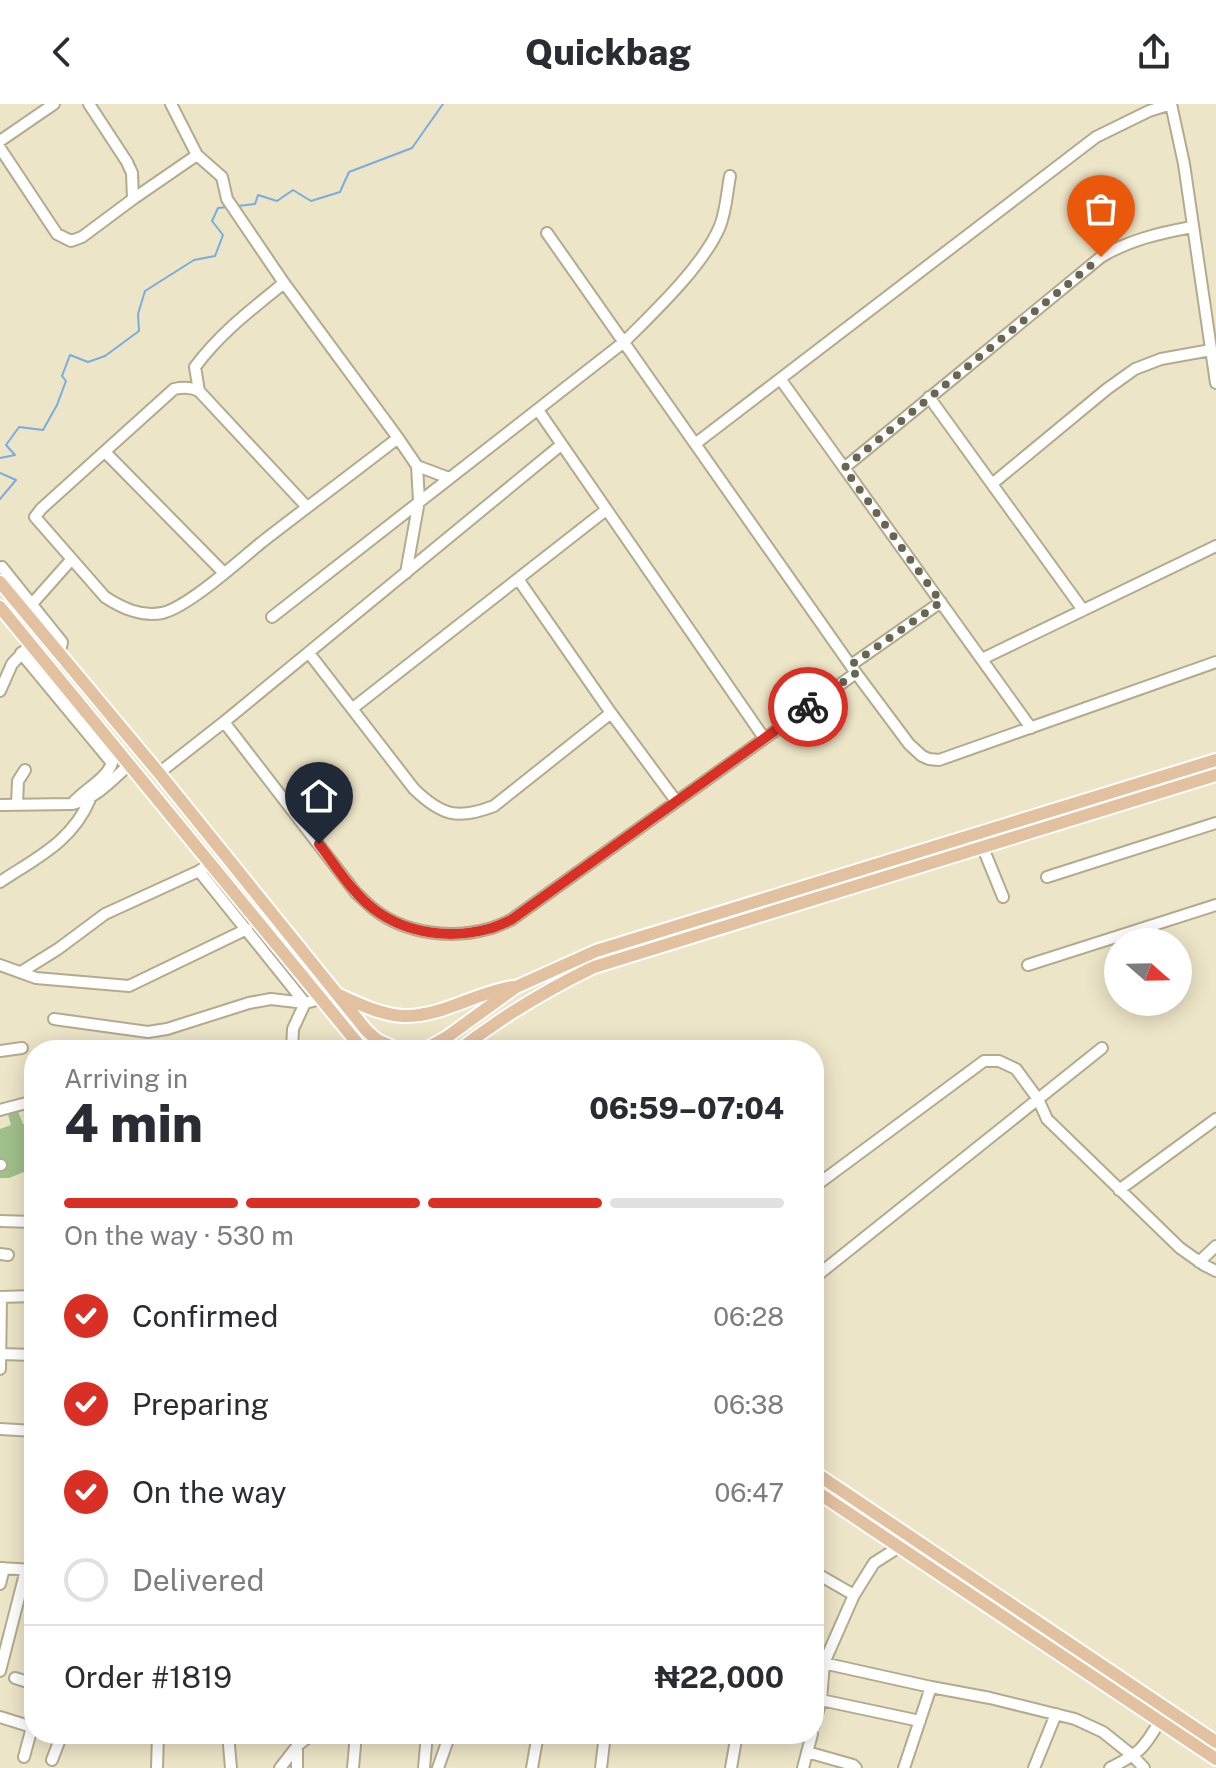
<!DOCTYPE html>
<html lang="en">
<head>
<meta charset="utf-8">
<style>
  body { margin:0; font-family:"Public Sans",sans-serif; background:#f7f7f7; color:#2b2b33; height:100vh; display:flex; flex-direction:column; font-size:30px; white-space:nowrap }
  * { box-sizing:border-box; margin:0 }
  p { font-size:26px; color:#7c7c81 }
  .icon { flex:none; width:44px; height:44px; fill:none; stroke:currentColor; stroke-width:2; stroke-linecap:round; stroke-linejoin:round }
  .map { position:relative; flex:1; overflow:hidden }
  .side { position:absolute; left:24px; top:936px; width:800px; height:704px; display:flex; flex-direction:column; background:#fff; border-radius:32px; box-shadow:0 4px 20px #0003 }
  .side>* { flex:none }
  .needle { width:52px; rotate:110deg }
  .tools { position:absolute; left:1104px; top:824px; display:grid; gap:16px }
  .tools a { display:grid; place-items:center; width:88px; height:88px; border-radius:50%; background:#fff; box-shadow:0 4px 20px #0003; font-size:40px }
  .pin { position:absolute; display:grid; place-items:center; width:68px; height:68px; color:#fff; margin:-82px -34px; border-radius:50% 50% 50% 0; rotate:-45deg; box-shadow:0 0 8px #0007 }
  .pin .icon { rotate:45deg }
  .courier { position:absolute; display:grid; place-items:center; width:80px; height:80px; margin:-40px; border:6px solid #d93025; border-radius:50%; background:#fff; color:#222; box-shadow:0 2px 10px #0007 }
  .overview em { font-style:normal; font-weight:800 }
  .overview div { display:flex; flex-direction:column-reverse }
  .overview { display:flex; align-items:center; justify-content:space-between; height:136px; padding:0 40px }
  h1 { font-size:52px; font-weight:800; line-height:60px }
  .bar { display:grid; grid-template-columns:repeat(4,1fr); gap:12px 8px; align-content:center; height:96px; padding:0 40px }
  .bar i { height:10px; border-radius:6px; background:#e1e1e2 }
  .bar .on { background:#d93025 }
  .bar p { grid-column:span 4 }
  .line { display:flex; align-items:center; gap:20px; padding:0 40px; border-top:2px solid #e1e1e2 }
  .line div { flex:1 }
  ol { padding:0 40px; list-style:none }
  li { display:flex; align-items:center; gap:24px; height:88px }
  li p { margin-inline-start:auto }
  li .icon { padding:8px; border-radius:50%; background:#d93025; color:#fff; stroke-width:4 }
  li:last-child { color:#7c7c81 }
  li i { width:44px; height:44px; border:4px solid #e1e1e2; border-radius:50% }
  header { display:flex; justify-content:space-between; align-items:center; height:104px; padding:0 40px; background:#fff; font-size:36px; font-weight:800 }
  .map>svg:first-child { display:block }
  .green { fill:#9fc08a }
  .lines { fill:none; stroke-linecap:round; stroke-linejoin:round }
  .stream { stroke:#7aacdd; stroke-width:2 }
  .minor-casing { stroke:#b3ab8e; stroke-width:14 }
  .major-casing { stroke:#fff; stroke-width:16 }
  .minor { stroke:#fff; stroke-width:10 }
  .major { stroke:#e2c1a0; stroke-width:12 }
  .done { stroke:#696453; stroke-width:8; stroke-dasharray:0 14.4 }
  .route { stroke:#d93025; stroke-width:10 }
</style>
</head>
<body>
<header><svg class="icon" aria-label="back" viewBox="0 0 24 24"><path d="M15 5l-7 7 7 7"/></svg>Quickbag<svg class="icon" aria-label="share" viewBox="0 0 24 24"><path d="M12 15V3M7 8l5-5 5 5M5 13v7h14v-7"/></svg></header>
<div class="map">
<svg width="1216" height="1664" viewBox="0 0 1216 1664">
  <rect width="100%" height="100%" fill="#ede5c7"/>
  <path class="green" d="M 17,1005 L 23,1020 L 34,1018 L 34,1064 L 9,1074 L 0,1074 L 0,1025 L 11,1021 L 7,1007 Z"/>
  <g class="lines">
    <path class="stream" d="M 238,102 L 255,100 L 258,91 L 277,97 L 293,86 L 311,97 L 340,88 L 349,68 L 412,44 L 443,0
      M 0,354 L 15,351 L 6,341 L 19,323 L 43,326 L 57,301 L 66,277 L 62,272 L 70,251 L 88,258 L 105,252 L 139,227 L 138,210 L 145,187 L 194,156 L 215,152 L 223,131 L 212,117 L 218,104 L 228,103
      M 0,369 L 16,376 L 0,395"/>
    <g class="minor-casing">
      <path id="minor" d="M 89,0 L 127,58 L 132,69 L 133,95
        M 171,0 L 197,51 L 222,73 L 227,95 L 284,179
        M 1171,0 L 1184,60 L 1216,279
        M 0,37 L 54,0
        M 0,44 L 57,130 L 71,137 L 82,133 L 133,95 L 197,51
        M 547,129 L 856,569 L 909,640 L 922,652 L 929,655 L 939,656 L 1216,558
        M 781,276 L 1031,624
        M 199,287 L 195,263 C 220,229 252,205 284,179 L 398,334
        M 929,293 L 1083,506
        M 538,306 L 764,634
        M 695,340 L 1096,33 L 1149,7 L 1171,0
        M 105,348 L 224,469
        M 417,362 L 449,374
        M 844,364 L 1101,153 C 1129,136 1160,129 1192,123
        M 992,380 L 1107,285 L 1135,265 L 1161,255 L 1211,246
        M 307,403 L 199,287 C 191,283 184,283 174,285 L 41,405 L 35,413 L 105,493 C 122,504 141,513 162,509 C 187,504 240,456 262,438 C 307,403 353,369 398,334 L 417,362 L 419,397 L 406,469
        M 2,463 L 62,538 L 61,543 L 57,546
        M 518,475 L 611,609 L 676,697
        M 31,501 L 71,456
        M 272,513 L 624,238 C 654,208 704,161 720,122 C 726,107 727,88 730,72
        M 21,549 L 112,659 C 106,676 83,686 72,700
        M 309,549 L 414,685 C 442,712 458,716 494,702 L 611,609
        M 982,555 L 1216,442
        M 851,561 L 941,498
        M 0,587 L 12,560 L 26,545
        M 353,604 L 606,406
        M 224,618 L 356,789 C 362,794 368,801 375,806 C 406,830 451,835 488,825 C 496,823 504,819 511,816 L 856,569
        M 159,669 L 224,618 L 561,341
        M 17,700 L 18,677 L 25,666
        M 0,701 L 72,700 C 96,695 112,676 129,661
        M 983,744 L 1003,793
        M 199,767 L 305,899 L 293,925 L 292,946
        M 1047,773 L 1216,719
        M 0,778 C 36,754 72,738 90,695
        M 0,861 L 36,874 L 129,882 L 247,825
        M 1028,861 L 1216,801
        M 21,868 L 58,845 L 105,810 L 199,767 L 211,759
        M 54,915 L 148,928 L 167,925 L 249,899 L 271,895 L 305,899 L 321,895
        M 0,947 L 22,944
        M 0,1006 L 34,997
        M 0,1061 L 1,1061
        M 814,1083 L 984,957 L 999,957 L 1016,965 L 1038,995 L 1047,1015 L 1180,1144 L 1204,1161 L 1216,1167
        M 1119,1086 L 1216,1015
        M 0,1117 L 34,1118
        M 0,1150 L 8,1151
        M 1199,1158 L 1216,1142
        M 814,1174 L 1102,944
        M 0,1193 L 34,1192
        M 0,1250 L 34,1251
        M 0,1265 L 1,1193
        M 0,1325 L 34,1327
        M 0,1464 L 34,1466
        M 814,1468 L 854,1491
        M 0,1480 L 4,1464
        M 814,1557 L 931,1583 L 990,1594 L 1075,1615 L 1103,1628 L 1133,1652 L 1144,1664
        M 0,1567 L 26,1466
        M 15,1574 L 34,1580
        M 821,1596 L 920,1617
        M 0,1613 L 32,1623
        M 814,1621 L 821,1596 L 824,1559 L 854,1491 L 874,1459 L 899,1443
        M 111,1630 L 128,1632
        M 228,1630 L 231,1664
        M 297,1630 L 297,1664
        M 807,1648 L 853,1661 L 856,1664
        M 24,1653 L 34,1616
        M 52,1656 L 62,1630
        M 157,1664 L 158,1630
        M 280,1664 L 298,1641 L 312,1630
        M 353,1664 L 356,1630
        M 424,1664 L 427,1630
        M 438,1664 L 450,1630
        M 532,1664 L 538,1630
        M 601,1664 L 605,1630
        M 731,1664 L 737,1630
        M 803,1664 L 812,1630
        M 904,1664 L 931,1583
        M 1034,1664 L 1056,1610
        M 1110,1664 C 1138,1650 1144,1645 1159,1618"/>
    </g>
    <g class="major-casing">
      <path id="major" d="M 0,478 L 159,669 L 366,926 L 377,936 L 399,946
        M 0,503 L 363,946
        M 339,891 C 359,900 381,911 404,912 C 442,913 476,888 513,883
        M 424,946 L 447,933 L 516,883 L 596,847 L 1216,656
        M 459,946 C 503,912 544,887 594,863 L 1216,671
        M 814,1368 L 1216,1638
        M 814,1386 L 1216,1655"/>
    </g>
    <use href="#minor" class="minor"/>
    <use href="#major" class="major"/>
  </g>
  <g class="lines">
    <path class="done" d="M 808,603 L 856,569 L 851,561 L 941,498 L 844,364 L 1101,153"/>
    <path class="route" d="M 319,740 C 336,762 352,789 375,806 C 407,830 451,835 488,825 C 496,823 504,819 511,816 L 808,603"/>
  </g>
</svg>
<div class="tools">
<a><svg class="needle" viewBox="-14 -14 28 28"><path d="M0-13l5 13h-10z" fill="#e53935"/><path d="M0 13l5-13h-10z" fill="#7c7c81"/></svg></a>
</div>
<div class="pin" style="left:1101px;top:153px;background:#ea580c"><svg class="icon" aria-label="bag" viewBox="0 0 24 24"><path d="M5 8h14l-1 12H6zM9 8a3 3 0 0 1 6 0"/></svg></div>
<div class="pin" style="left:319px;top:740px;background:#1f2937"><svg class="icon" aria-label="home" viewBox="0 0 24 24"><path d="M3 11l9-7 9 7M6 9v11h12V9"/></svg></div>
<div class="courier" style="left:808px;top:603px"><svg class="icon" aria-label="bike" viewBox="0 0 24 24"><circle cx="6" cy="16" r="4"/><circle cx="18" cy="16" r="4"/><path d="M6 16l4-8h5l3 8M10 8l3 8H6M13 5h3"/></svg></div>
<section class="side">
<div class="overview"><div><h1>4 min</h1><p>Arriving in</p></div><em>06:59–07:04</em></div>
<div class="bar"><i class="on"></i><i class="on"></i><i class="on"></i><i></i><p>On the way · 530 m</p></div>
<ol>
<li><svg class="icon" aria-label="check" viewBox="0 0 24 24"><path d="M5 12l5 5 9-10"/></svg>Confirmed<p>06:28</p></li>
<li><svg class="icon" aria-label="check" viewBox="0 0 24 24"><path d="M5 12l5 5 9-10"/></svg>Preparing<p>06:38</p></li>
<li><svg class="icon" aria-label="check" viewBox="0 0 24 24"><path d="M5 12l5 5 9-10"/></svg>On the way<p>06:47</p></li>
<li><i></i>Delivered</li>
</ol>
<div class="line" style="height:104px"><div>Order #1819</div><b>₦22,000</b></div>
</section>
</div>
</body>
</html>
